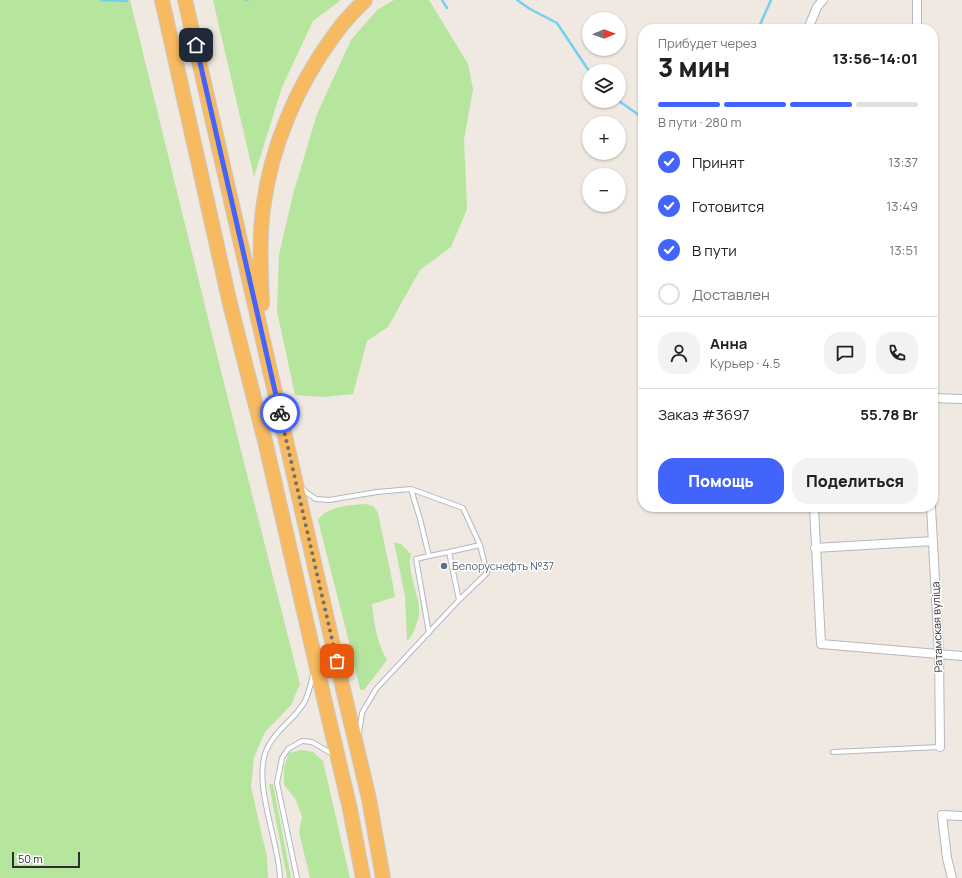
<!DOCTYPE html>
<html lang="ru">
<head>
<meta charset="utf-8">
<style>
  body { margin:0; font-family:Manrope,sans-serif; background:#f2f2f2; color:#202124; height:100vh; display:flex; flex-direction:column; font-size:15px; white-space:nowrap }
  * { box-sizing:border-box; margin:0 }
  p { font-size:13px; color:#757577 }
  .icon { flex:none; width:22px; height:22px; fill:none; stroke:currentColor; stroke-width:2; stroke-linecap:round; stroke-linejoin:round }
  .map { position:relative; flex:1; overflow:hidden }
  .details { position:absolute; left:638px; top:24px; width:300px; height:488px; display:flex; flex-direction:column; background:#fff; border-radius:16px; box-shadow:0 1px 3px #0004 }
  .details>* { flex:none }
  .needle { width:26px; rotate:89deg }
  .buttons { position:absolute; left:582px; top:12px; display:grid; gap:8px }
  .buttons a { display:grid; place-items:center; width:44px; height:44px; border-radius:50%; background:#fff; box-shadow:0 1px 3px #0004; font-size:20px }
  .scale { position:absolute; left:12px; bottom:10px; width:68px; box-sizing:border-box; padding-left:4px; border:2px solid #2e2e2e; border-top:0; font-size:11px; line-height:14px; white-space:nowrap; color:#2e2e2e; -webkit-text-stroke:3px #fff; paint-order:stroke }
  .pin { position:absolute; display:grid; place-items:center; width:34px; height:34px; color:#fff; margin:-17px; border-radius:8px; box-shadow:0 2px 6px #0006 }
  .courier { position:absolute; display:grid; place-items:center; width:40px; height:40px; margin:-20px; border:3px solid #4264fb; border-radius:50%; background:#fff; color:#222; box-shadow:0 1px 5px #0007 }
  .head em { font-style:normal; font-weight:800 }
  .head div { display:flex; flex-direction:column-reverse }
  .head { display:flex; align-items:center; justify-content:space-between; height:68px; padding:0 20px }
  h1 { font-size:26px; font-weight:800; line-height:30px }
  .bar { display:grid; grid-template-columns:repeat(4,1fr); gap:6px 4px; align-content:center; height:48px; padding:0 20px }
  .bar i { height:5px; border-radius:3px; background:#e0e0e0 }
  .bar .active { background:#4264fb }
  .bar p { grid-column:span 4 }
  .line { display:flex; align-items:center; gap:10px; padding:0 20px; border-top:1px solid #e0e0e0 }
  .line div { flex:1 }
  .round { display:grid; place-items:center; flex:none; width:42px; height:42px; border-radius:16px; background:#f2f2f2 }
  ol { padding:0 20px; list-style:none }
  li { display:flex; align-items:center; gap:12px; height:44px }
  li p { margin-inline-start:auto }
  li .icon { padding:4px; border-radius:50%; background:#4264fb; color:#fff; stroke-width:4 }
  li:last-child { color:#757577 }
  li i { width:22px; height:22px; border:2px solid #e0e0e0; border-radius:50% }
  .primary-button { display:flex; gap:8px; margin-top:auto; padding:8px 20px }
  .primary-button a { flex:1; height:46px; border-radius:16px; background:#4264fb; color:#fff; font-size:16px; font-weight:800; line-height:46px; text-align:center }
  .primary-button a+a { background:#f2f2f2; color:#202124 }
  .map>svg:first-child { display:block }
  .green { fill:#b6e59e }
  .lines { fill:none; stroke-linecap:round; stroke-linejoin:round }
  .stream { stroke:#75cff0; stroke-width:2.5 }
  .service-casing { stroke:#b4b7c1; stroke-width:6 }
  .minor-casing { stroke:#b4b7c1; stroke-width:10 }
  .trunk-casing { stroke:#c9c9c9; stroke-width:16 }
  .service { stroke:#fff; stroke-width:4 }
  .minor { stroke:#fff; stroke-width:8 }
  .trunk { stroke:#f8ba60; stroke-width:14 }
  .done { stroke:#726f6d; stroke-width:4; stroke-dasharray:0 7.2 }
  .route { stroke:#4264fb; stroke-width:5 }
  .service-dot { fill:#5c6f8a; stroke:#fff; stroke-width:1.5 }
  .labels { text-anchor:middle; stroke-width:3; stroke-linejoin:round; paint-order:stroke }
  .service-label { font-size:11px; fill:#4e5e75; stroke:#fff; text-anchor:start }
  .street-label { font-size:11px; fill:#2e2e2e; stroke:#fff }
</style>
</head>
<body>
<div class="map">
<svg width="962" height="878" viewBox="0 0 962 878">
  <rect width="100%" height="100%" fill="#efe9e1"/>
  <path class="green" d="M 0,0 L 130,0 L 221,371 L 300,684 L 291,705 L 265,732 L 254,757 L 251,787 L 267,857 L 268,878 L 0,878 Z
    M 213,0 L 341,0 L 313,21 L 282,87 L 254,177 Z
    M 394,0 L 429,0 L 468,64 L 473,89 L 464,140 L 467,209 L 451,247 L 420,270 L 388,327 L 367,341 L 353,394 L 323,397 L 295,395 L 277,311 L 279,255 L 293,194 L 317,114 L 351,40 L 377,10 Z
    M 367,504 L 374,507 L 378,513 L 392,580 L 395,597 L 372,604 C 375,626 376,640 387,660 L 364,690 L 361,690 L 360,689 L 349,642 L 318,520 C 327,506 351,505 367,504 Z
    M 394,542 L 401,544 L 411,554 C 406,574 421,595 419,616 C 418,620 416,624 415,628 C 413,633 411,638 407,641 L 405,596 Z
    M 302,750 L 313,752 L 323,761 L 350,878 L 310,878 L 299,832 L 302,817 L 296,800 L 284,785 L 284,767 L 289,753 Z
    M 269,784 L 273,784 L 291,878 L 287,878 Z"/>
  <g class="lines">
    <path class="stream" d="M 101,0 L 127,1
      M 246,0 L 247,0
      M 442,0 L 447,8
      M 517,0 L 530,9 L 557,23 L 589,71
      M 758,29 L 771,0
      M 619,101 L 643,118"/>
    <g class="service-casing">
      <path id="service" d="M 301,487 L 307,493 L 316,499 L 329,500 L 377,492 L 411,489 L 463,508 L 480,545 L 449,552 L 459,600
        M 411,489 L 420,519 L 429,556 L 416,559 L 429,633
        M 429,556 L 449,552
        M 359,733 L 362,713 L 376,689 L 459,600 L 487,573 L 480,545
        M 833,752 L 940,747
        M 280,878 C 279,842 253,785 266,751 C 275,729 295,720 305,701 C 309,693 311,683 313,675
        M 297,878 L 277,783 L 282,758 L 288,749 L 302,741 L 312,742 L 334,755"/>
    </g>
    <g class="minor-casing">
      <path id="minor" d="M 808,29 L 817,7 L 823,0
        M 917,29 L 917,0
        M 933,398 L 962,399
        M 814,507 L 821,644 L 962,656
        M 931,507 L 939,653 L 940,747
        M 815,548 L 933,541
        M 952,878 L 947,858 L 942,815 L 962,816"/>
    </g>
    <g class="trunk-casing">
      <path id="trunk" d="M 162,0 L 230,304 L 266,445 L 316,664 L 350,809 L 363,878
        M 185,0 L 340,676 L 369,799 L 383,878
        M 262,304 C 261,273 259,240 263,209 C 271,146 297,85 335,34 C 343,22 355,10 365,0"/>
    </g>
    <use href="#service" class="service"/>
    <use href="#minor" class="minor"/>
    <use href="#trunk" class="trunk"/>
  </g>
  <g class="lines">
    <path class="done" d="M 280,413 L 337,661"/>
    <path class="route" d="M 196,45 L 280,413"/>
  </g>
  <circle class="service-dot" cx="444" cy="566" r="4"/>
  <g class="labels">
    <g class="service-label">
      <text x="452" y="570">Белоруснефть №37</text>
    </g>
    <g class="street-label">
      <text transform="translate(937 627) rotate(-92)" y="4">Ратамская вуліца</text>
    </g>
  </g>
</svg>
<div class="buttons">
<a><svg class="needle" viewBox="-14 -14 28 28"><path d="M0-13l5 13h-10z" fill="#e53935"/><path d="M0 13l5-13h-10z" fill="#757577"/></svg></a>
<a><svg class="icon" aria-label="layers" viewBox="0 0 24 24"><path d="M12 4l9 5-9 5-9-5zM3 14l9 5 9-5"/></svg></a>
<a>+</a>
<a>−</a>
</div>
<div class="scale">50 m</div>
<div class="pin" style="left:337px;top:661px;background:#ea580c"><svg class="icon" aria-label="bag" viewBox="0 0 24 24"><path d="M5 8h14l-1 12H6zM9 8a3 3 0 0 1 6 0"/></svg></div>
<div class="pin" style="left:196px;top:45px;background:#1f2937"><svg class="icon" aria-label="home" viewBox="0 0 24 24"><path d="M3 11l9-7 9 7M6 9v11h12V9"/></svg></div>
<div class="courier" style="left:280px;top:413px"><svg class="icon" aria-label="bike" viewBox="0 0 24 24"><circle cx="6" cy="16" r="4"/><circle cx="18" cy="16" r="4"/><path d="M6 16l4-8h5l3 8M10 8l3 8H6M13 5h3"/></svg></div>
<section class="details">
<div class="head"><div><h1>3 мин</h1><p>Прибудет через</p></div><em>13:56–14:01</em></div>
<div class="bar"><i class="active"></i><i class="active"></i><i class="active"></i><i></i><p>В пути · 280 m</p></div>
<ol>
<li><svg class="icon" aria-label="check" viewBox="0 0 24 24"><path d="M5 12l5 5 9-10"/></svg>Принят<p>13:37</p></li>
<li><svg class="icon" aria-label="check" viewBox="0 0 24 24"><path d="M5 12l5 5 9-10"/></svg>Готовится<p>13:49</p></li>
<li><svg class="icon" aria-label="check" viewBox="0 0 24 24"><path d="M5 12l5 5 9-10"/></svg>В пути<p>13:51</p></li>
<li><i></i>Доставлен</li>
</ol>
<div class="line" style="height:72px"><a class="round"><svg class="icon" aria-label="person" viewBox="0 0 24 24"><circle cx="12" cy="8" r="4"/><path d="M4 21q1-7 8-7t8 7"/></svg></a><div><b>Анна</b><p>Курьер · 4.5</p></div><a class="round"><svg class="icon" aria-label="chat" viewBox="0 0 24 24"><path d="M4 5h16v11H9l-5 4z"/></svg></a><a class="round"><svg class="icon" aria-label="phone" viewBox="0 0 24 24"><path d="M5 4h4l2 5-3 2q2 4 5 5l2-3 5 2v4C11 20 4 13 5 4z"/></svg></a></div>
<div class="line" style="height:52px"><div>Заказ #3697</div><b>55.78 Br</b></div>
<div class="primary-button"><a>Помощь</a><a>Поделиться</a></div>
</section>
</div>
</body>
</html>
